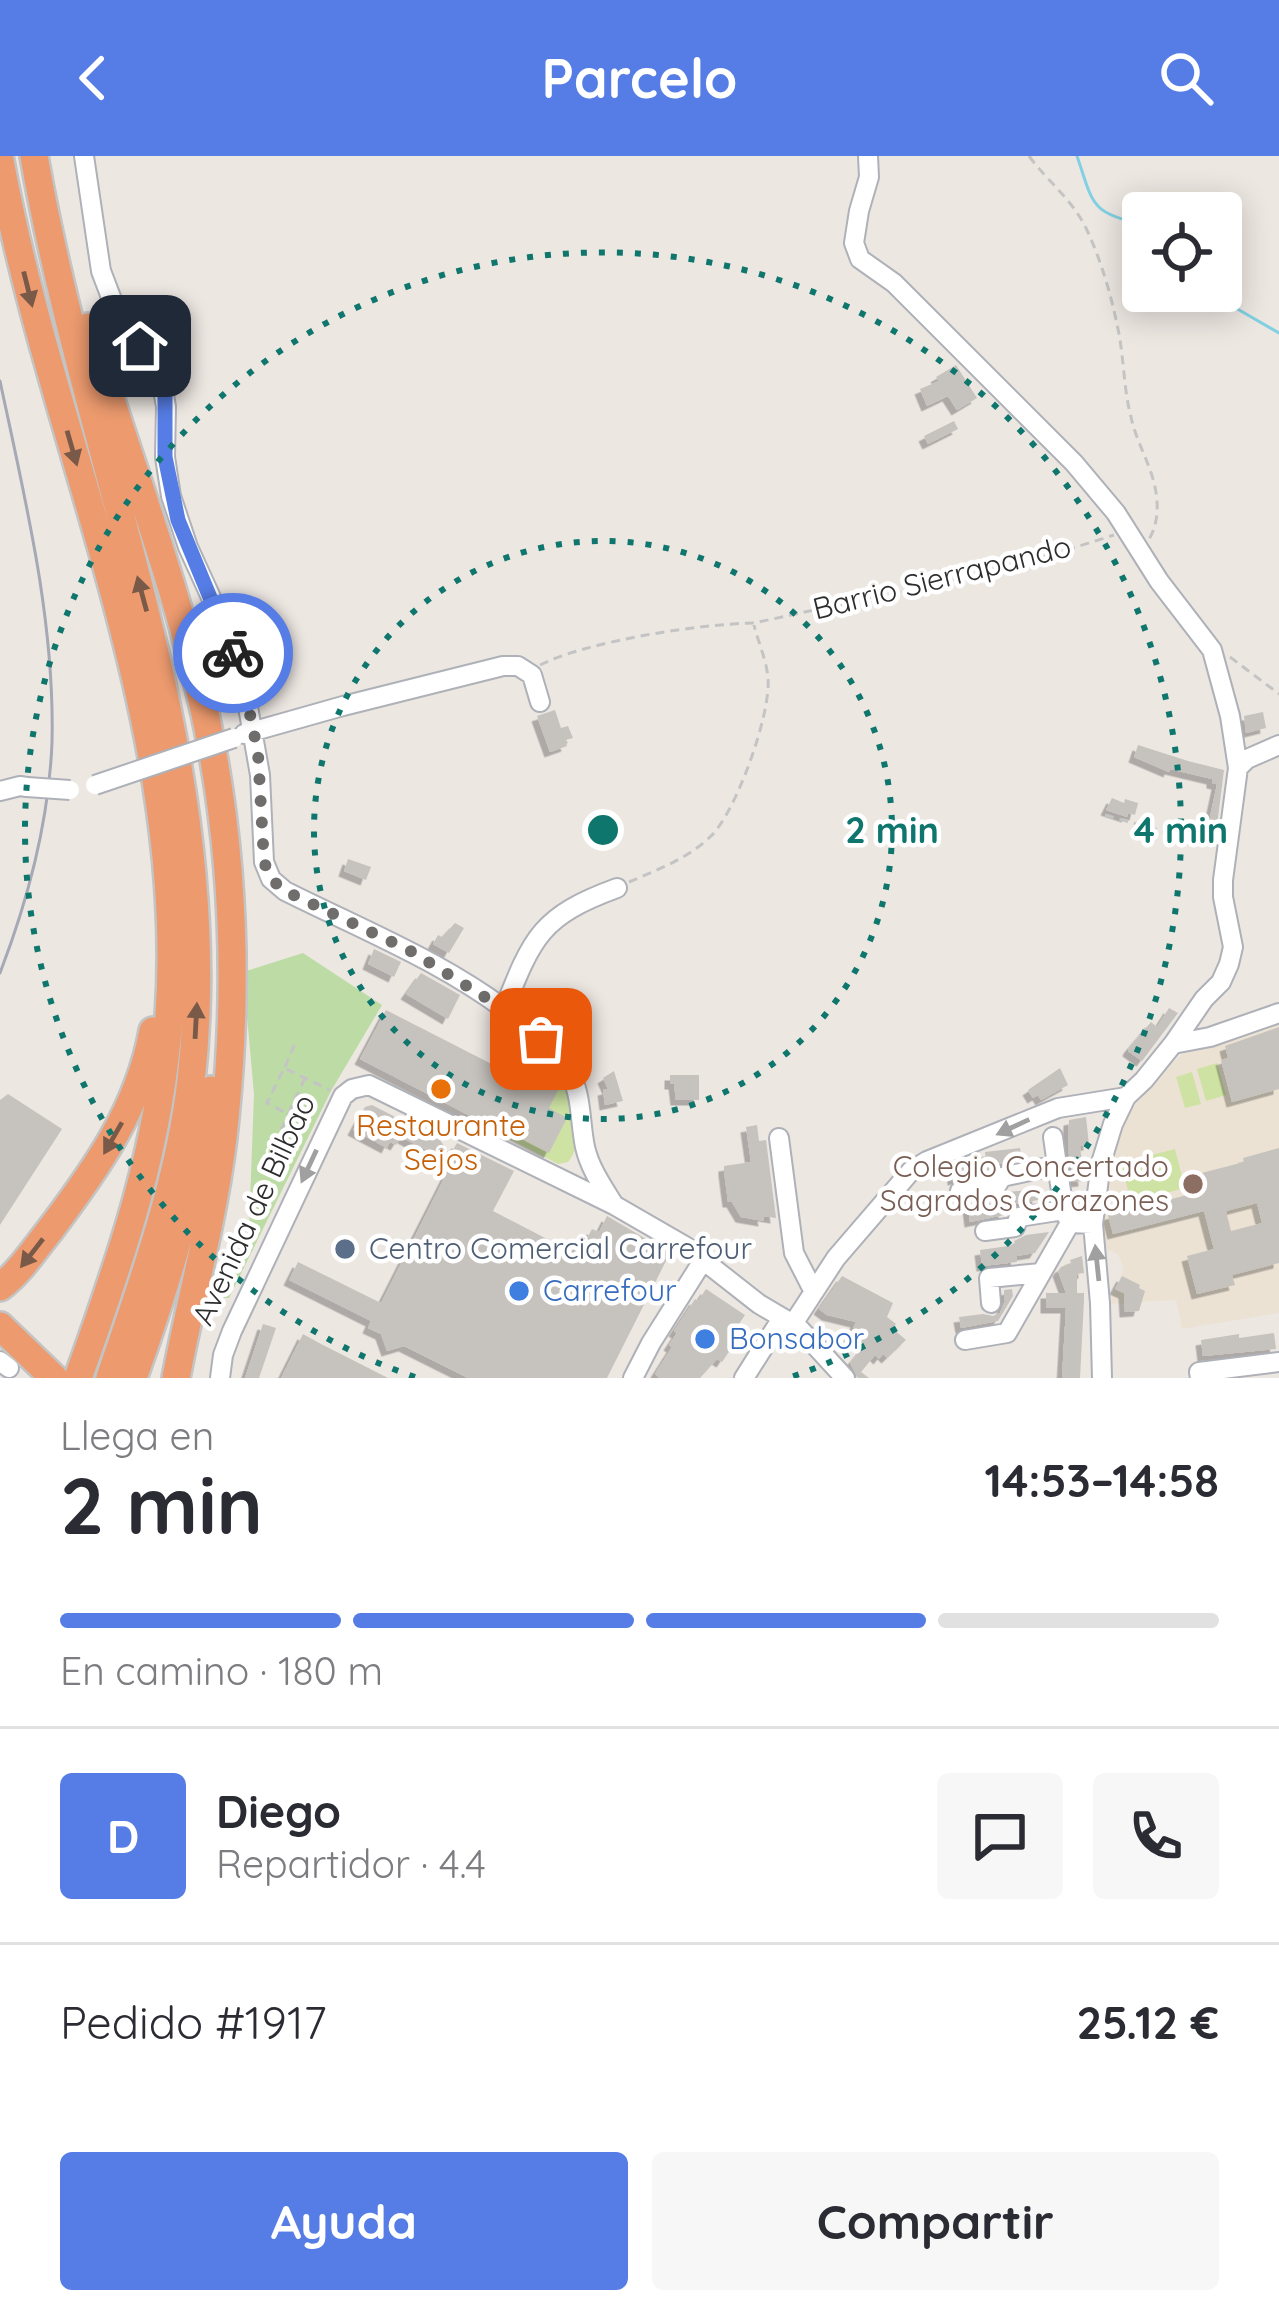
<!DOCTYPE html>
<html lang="es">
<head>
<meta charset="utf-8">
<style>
  body { margin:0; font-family:Quicksand,sans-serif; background:#f7f7f7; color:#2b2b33; height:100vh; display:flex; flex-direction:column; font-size:45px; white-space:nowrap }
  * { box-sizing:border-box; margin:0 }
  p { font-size:39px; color:#7c7c81 }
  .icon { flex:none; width:66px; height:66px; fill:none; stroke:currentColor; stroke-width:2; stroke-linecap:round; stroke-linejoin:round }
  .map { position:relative; height:1222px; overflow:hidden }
  .drawer { display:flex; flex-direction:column; background:#fff; flex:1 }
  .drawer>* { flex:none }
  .buttons { position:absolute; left:1122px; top:36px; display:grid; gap:24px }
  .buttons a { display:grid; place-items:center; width:120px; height:120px; border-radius:12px; background:#fff; box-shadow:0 6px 30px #0003; font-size:60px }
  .pin { position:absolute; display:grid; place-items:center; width:102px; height:102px; color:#fff; margin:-51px; border-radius:24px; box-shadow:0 6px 18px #0006 }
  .courier { position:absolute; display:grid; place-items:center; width:120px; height:120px; margin:-60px; border:9px solid #567de5; border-radius:50%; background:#fff; color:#222; box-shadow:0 3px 15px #0007 }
  .summary em { font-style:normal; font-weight:700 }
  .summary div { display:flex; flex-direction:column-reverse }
  .summary { display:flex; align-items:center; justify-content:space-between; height:204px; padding:0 60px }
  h1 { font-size:78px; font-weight:700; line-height:90px }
  .bar { display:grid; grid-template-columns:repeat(4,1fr); gap:18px 12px; align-content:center; height:144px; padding:0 60px }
  .bar i { height:15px; border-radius:9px; background:#e1e1e2 }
  .bar .selected { background:#567de5 }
  .bar p { grid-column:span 4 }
  .line { display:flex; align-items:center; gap:30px; padding:0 60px; border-top:3px solid #e1e1e2 }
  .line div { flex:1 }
  .round { display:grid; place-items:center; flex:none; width:126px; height:126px; border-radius:12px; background:#f7f7f7 }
  .primary-button { display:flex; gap:24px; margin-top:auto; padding:24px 60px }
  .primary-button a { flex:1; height:138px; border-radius:12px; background:#567de5; color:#fff; font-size:48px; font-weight:700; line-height:138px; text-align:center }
  .primary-button a+a { background:#f7f7f7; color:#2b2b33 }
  header { display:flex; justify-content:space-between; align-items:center; height:156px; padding:0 60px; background:#567de5; color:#fff; font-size:54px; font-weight:700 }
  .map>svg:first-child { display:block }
  .education { fill:#ece2d4 }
  .green { fill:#bddca5 }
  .pitch { fill:#cde2a3 }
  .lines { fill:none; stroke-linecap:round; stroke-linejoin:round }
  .stream { stroke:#82d0e2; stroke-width:3 }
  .building { fill:#c6c2bd; fill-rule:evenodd; filter:url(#shadow) }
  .minor-casing { stroke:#aeb1b8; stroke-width:22 }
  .highway-casing { stroke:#c4c4c4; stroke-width:32 }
  .path { stroke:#c4c4c4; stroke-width:3; stroke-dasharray:9 6; stroke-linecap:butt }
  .minor { stroke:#fff; stroke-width:18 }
  .highway { stroke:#ec9a6e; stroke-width:27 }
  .rail { stroke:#a5a9b5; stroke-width:3 }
  .minor-bridge-casing { stroke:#aeb1b8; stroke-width:22; stroke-linecap:butt }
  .minor-bridge { stroke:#fff; stroke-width:18 }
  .oneway { fill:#795947 }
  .oneway2 { fill:#a0a0a0 }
  .done { stroke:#706e6c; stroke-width:12; stroke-dasharray:0 21.6 }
  .route { stroke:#567de5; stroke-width:15 }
  .ring { fill:none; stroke:#0f766e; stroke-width:6; stroke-dasharray:6 12 }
  .food-dot { fill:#e8710a; stroke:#fff; stroke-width:4.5 }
  .education-dot { fill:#8d6e63; stroke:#fff; stroke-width:4.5 }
  .service-dot { fill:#5c6f8a; stroke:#fff; stroke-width:4.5 }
  .shop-dot { fill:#3f7fe0; stroke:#fff; stroke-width:4.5 }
  .labels { text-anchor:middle; stroke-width:9; stroke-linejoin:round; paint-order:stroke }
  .street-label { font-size:30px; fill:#2d2d2d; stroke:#fff }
  .food-label { font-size:30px; fill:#c56008; stroke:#fff }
  .education-label { font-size:30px; fill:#785e54; stroke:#fff; text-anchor:end }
  .service-label { font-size:30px; fill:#4e5e75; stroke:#fff; text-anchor:start }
  .shop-label { font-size:30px; fill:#366cbe; stroke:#fff; text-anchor:start }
  .centre { fill:#0f766e; stroke:#fff; stroke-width:6 }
  .ring-label { font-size:36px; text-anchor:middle; font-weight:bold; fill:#0f766e; stroke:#fff; stroke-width:9; stroke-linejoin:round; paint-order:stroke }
</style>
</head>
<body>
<header><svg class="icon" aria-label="back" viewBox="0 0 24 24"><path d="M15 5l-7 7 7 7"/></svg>Parcelo<svg class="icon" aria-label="search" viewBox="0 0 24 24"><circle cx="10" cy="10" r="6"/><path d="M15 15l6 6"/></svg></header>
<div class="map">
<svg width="1279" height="1222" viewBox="0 0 1279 1222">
  <defs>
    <filter id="shadow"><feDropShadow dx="-5.5" dy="5.5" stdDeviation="0" flood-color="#0004"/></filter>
  </defs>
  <rect width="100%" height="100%" fill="#ede7e2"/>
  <path class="education" d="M 1279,863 L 1279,1157 L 1182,1173 L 1176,1144 L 1111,1148 L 1111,1142 L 1124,1113 L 1118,1098 L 1104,1092 L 1102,1059 L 1109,1012 L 1119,979 L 1131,954 L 1170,908 L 1189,893 Z"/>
  <path class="green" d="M 303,797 L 382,849 L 331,935 L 229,1142 L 223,1142 L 249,1073 L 254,938 L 243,816 Z"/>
  <path class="pitch" d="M 527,882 C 556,906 570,931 574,968 C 576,983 578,994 568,1006 L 558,1008 L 482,969 Z
    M 1217,907 L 1226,939 L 1206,945 L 1197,913 Z
    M 1192,916 L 1201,948 L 1185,952 L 1176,921 Z
    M 1175,993 L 1185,1032 L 1131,1046 L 1121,1007 Z"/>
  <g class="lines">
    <path class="stream" d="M 1077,0 C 1093,46 1089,58 1143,68
      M 1217,135 L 1234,151 L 1279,177"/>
  </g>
  <path class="building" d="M 956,209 L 977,242 L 957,254 L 948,240 L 927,250 L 920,233 L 939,225 L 936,221 Z
    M 954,265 L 958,273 L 928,288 L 924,280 Z
    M 555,554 L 561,572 L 568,570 L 573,582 L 565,584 L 567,590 L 550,596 L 537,560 Z
    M 1263,556 L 1266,572 L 1246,577 L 1244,560 Z
    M 1138,589 L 1188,605 L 1224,614 L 1215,685 L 1206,680 L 1217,628 L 1212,627 L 1212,623 L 1170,613 L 1169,616 L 1134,601 Z
    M 1112,642 L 1124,647 L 1125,643 L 1138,647 L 1135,659 L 1128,657 L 1127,661 L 1106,654 Z
    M 348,703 L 371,711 L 366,724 L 344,715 Z
    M 455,767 L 464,772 L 449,797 L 433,788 L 438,779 L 442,781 Z
    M 374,793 L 401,806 L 394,821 L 368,808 Z
    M 421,817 L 460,839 L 448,863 L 406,838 Z
    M 1169,852 L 1178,857 L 1142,905 L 1128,895 L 1129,892 L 1151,866 L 1157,871 Z
    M 386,854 L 519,922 L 524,914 L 559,932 L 549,952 L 567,962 L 549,997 L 485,964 L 484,967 L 360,903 Z
    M 1279,871 L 1279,933 L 1232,946 L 1221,904 L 1228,902 L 1225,890 Z
    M 1060,912 L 1068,929 L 1041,944 L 1038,939 L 1033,942 L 1028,934 Z
    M 614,915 L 623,945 L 605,949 L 603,934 L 608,933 L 603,922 Z
    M 670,919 L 699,919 L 699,944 L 676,944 L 674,928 L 670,928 Z
    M 8,938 L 62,973 L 0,1069 L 0,944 Z
    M 372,949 L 440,984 L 450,999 L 457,987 L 514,1015 L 493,1055 L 574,1097 L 582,1082 L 586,1084 L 592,1073 L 599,1076 L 607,1060 L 670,1097 L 607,1222 L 468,1222 L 404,1190 L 387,1195 L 381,1178 L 368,1172 L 371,1165 L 289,1124 L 298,1106 L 381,1147 L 452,1007 L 401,981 L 396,989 L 390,986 L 387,992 L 353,974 L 365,951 Z
    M 1086,961 L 1089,989 L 1080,990 L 1084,1025 L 1073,1026 L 1068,992 L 1069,964 Z
    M 757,969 L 759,985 L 766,984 L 776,1062 L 763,1060 L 764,1065 L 741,1061 L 732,1046 L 728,1046 L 724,1015 L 724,1010 L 751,1006 L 746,971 Z
    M 1020,992 L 1021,1003 L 998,1008 L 988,1017 L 953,1024 L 952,1010 L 986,1005 L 985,996 Z
    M 1279,992 L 1279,1107 L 1232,1119 L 1235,1129 L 1197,1138 L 1187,1100 L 1214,1093 L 1204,1055 L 1113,1078 L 1108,1059 L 1199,1036 L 1194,1019 L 1244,1006 L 1243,1002 ZM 1257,1047 L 1262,1067 L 1231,1075 L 1226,1055 Z
    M 1037,1033 L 1038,1044 L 1016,1048 L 1004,1055 L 1004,1059 L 970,1066 L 968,1050 L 1003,1046 L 1002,1041 L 1008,1036 Z
    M 1049,1076 L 1035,1097 L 1016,1100 L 1017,1106 L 982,1110 L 980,1094 L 1015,1089 L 1014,1085 L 1026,1079 Z
    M 1082,1100 L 1084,1117 L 1077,1118 L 1077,1137 L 1084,1137 L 1084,1144 L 1080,1222 L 1062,1222 L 1066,1152 L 1046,1152 L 1046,1137 L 1066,1137 L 1058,1115 L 1061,1111 L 1071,1107 L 1070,1104 Z
    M 842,1120 L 893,1147 L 887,1161 L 896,1168 L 892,1172 L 906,1184 L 887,1202 L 883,1198 L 879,1203 L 875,1199 L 861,1216 L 869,1222 L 858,1222 L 850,1207 L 865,1189 L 849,1182 L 856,1166 L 827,1159 L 819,1153 Z
    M 1122,1120 L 1140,1129 L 1139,1132 L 1145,1135 L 1139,1155 L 1125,1156 L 1124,1137 L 1115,1133 Z
    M 706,1133 L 745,1159 L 737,1171 L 743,1175 L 722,1206 L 717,1203 L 700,1222 L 660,1222 L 655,1218 L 672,1191 L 669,1189 L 677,1177 L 674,1175 L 695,1143 L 698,1145 Z
    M 1012,1133 L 1013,1140 L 998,1165 L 961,1172 L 959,1161 L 983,1158 L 993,1160 L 1000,1157 L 1004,1147 L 1004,1134 Z
    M 263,1168 L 276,1172 L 259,1222 L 245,1222 Z
    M 1274,1177 L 1276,1193 L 1203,1200 L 1201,1184 L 1239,1178 L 1239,1182 Z
    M 303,1178 L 321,1188 L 388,1222 L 281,1222 Z"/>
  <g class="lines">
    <g class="minor-casing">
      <path id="minor" d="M 84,0 L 101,115 L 117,157 L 162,227 L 166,251 L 165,301 L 171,340 L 188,391 L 219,459 L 245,534 L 260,619 L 264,706 L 271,723 L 285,735 C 365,775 449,808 520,865 C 539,881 559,896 571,919 C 582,942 580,967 585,991 C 590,1013 603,1031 614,1049
        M 868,0 L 869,21 L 859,55 L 854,87 L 860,103 L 894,127 L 1074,307 L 1116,357 L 1159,425 L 1212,494 L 1230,560 L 1238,612 L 1223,724 L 1223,741 L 1233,791 L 1229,808 L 1221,826 L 1204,843 L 1173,888 L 1144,924 L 1126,941 L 1113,968 L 1101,1007 L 1093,1068 L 1100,1147 L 1102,1222
        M 244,578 L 343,550 L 503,510 L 518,510 L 532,519 L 540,546
        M 1238,612 L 1247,603 L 1279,589
        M 0,635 L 20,630 L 27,631
        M 504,853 C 533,780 541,760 617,732
        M 1173,888 L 1210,881 L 1279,857
        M 1053,981 L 1057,1009
        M 779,982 L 794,1097 L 814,1136
        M 960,1035 L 997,1029 L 1002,1021 L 1057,1009 L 1064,1054 L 1070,1067
        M 985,1075 L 1015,1071 L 1019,1061 L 1064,1054
        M 991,1147 L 989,1122 L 1041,1117
        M 793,1168 L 836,1102 L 911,1015 L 927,1005 L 1058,952 L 1126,941
        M 965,1184 L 1007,1177 L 1070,1067 L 1093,1068
        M 0,1205 L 9,1212
        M 220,1222 L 223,1199 L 232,1175 L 343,940 L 352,933 L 369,929 L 614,1049 L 685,1090 L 759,1148 L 798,1171 L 845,1222
        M 633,1222 L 651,1187 L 704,1103
        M 744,1222 L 782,1162
        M 1200,1222 L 1199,1216 L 1279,1206"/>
    </g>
    <g class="highway-casing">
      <path id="highway" d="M 34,0 C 87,308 227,606 191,925 C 179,1028 143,1125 110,1222
        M 0,5 C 52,291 190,564 169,860 C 160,991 122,1100 78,1222
        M 88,171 C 128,304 180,436 208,572 C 234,701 238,832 225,962 C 217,1051 192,1135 176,1222
        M 0,1131 C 20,1116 34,1094 50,1074 C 96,1013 139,953 153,875
        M 0,1170 L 54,1222
        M 133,1222 C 167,1127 195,1034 211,934"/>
    </g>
    <path class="path" d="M 1029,0 C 1048,26 1071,42 1086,72 C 1102,106 1112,142 1119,178 C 1124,205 1124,235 1131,261 C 1136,285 1150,307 1155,331 C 1159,349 1158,370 1148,385
      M 1230,501 L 1279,538
      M 540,509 C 588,485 699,468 754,467 L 1013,411 L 1114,379
      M 1105,659 L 1214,690
      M 629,726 C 657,714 689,702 711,680 C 736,656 771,558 768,523 C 767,505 758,486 754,469
      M 285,911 L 295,887
      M 305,922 L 288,958 L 267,947 L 284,912 L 330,934
      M 281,974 L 288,959"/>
    <use href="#minor" class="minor"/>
    <use href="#highway" class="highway"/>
    <path class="rail" d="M 0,225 C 25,343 55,464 52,586 C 49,665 28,744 0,817"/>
    <g class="minor-bridge-casing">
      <path id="minor-bridge" d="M 95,629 L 234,582
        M 27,631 L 70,634"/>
    </g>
    <use href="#minor-bridge" class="minor-bridge"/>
  </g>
  <defs><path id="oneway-solid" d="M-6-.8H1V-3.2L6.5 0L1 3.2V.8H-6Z" transform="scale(3)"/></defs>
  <g class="oneway">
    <use href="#oneway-solid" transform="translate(28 133) rotate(76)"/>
    <use href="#oneway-solid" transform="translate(72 292) rotate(74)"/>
    <use href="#oneway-solid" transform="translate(142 438) rotate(-105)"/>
    <use href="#oneway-solid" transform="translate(196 865) rotate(-87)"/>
    <use href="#oneway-solid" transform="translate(113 982) rotate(120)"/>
    <use href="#oneway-solid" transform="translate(32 1097) rotate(128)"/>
  </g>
  <g class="oneway2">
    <use href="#oneway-solid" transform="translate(1013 971) rotate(155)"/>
    <use href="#oneway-solid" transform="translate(309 1010) rotate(115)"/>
    <use href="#oneway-solid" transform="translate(1097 1107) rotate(-96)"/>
  </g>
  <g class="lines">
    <path class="done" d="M 233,497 L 245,534 L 258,597 L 264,706 L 271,723 L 285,735 L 409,794 L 504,853 L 541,883"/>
    <path class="route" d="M 140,190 L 158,216 L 165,239 L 165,301 L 178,364 L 233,497"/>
  </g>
  <g class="ring">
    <circle cx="603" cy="674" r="289"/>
    <path d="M415 1221A578 578 0 1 1 791 1221"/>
  </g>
  <circle class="food-dot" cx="441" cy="933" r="12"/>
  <circle class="education-dot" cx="1193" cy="1028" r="12"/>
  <circle class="service-dot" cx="345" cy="1093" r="12"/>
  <g class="shop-dot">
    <circle cx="519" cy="1135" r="12"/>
    <circle cx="705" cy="1183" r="12"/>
  </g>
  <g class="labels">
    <g class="street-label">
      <text transform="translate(942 422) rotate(-14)" y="10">Barrio Sierrapando</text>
      <text transform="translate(254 1054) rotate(-65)" y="10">Avenida de Bilbao</text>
    </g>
    <g class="food-label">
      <text x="441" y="980">Restaurante<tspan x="441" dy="34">Sejos</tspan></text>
    </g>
    <g class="education-label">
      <text x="1169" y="1021">Colegio Concertado<tspan x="1169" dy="34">Sagrados Corazones</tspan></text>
    </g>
    <g class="service-label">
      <text x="369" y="1103">Centro Comercial Carrefour</text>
    </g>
    <g class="shop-label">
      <text x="543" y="1145">Carrefour</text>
      <text x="729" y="1193">Bonsabor</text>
    </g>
  </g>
  <circle cx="603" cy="674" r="18" class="centre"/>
  <g class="ring-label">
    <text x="892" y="687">2 min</text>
    <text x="1181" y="687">4 min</text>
  </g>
</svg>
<div class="buttons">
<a><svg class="icon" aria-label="locate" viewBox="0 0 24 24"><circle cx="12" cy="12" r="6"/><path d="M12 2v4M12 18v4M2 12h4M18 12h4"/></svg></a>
</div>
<div class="pin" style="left:541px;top:883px;background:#ea580c"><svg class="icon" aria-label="bag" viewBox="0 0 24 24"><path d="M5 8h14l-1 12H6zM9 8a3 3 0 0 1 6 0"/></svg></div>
<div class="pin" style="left:140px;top:190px;background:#1f2937"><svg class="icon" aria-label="home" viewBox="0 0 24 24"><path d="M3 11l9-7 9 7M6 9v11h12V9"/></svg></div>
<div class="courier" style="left:233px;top:497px"><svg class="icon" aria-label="bike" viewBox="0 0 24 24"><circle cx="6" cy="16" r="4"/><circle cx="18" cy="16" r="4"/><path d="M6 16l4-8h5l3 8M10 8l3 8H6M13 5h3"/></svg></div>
</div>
<section class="drawer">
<div class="summary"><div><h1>2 min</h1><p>Llega en</p></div><em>14:53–14:58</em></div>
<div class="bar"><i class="selected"></i><i class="selected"></i><i class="selected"></i><i></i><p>En camino · 180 m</p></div>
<div class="line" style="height:216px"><b class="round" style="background:#567de5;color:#fff">D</b><div><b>Diego</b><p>Repartidor · 4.4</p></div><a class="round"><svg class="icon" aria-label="chat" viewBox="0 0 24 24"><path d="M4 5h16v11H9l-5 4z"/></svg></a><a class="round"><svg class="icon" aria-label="phone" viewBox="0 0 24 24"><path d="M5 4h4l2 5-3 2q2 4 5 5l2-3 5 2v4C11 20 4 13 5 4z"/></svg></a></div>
<div class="line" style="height:156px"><div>Pedido #1917</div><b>25.12 €</b></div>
<div class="primary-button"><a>Ayuda</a><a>Compartir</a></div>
</section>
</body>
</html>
